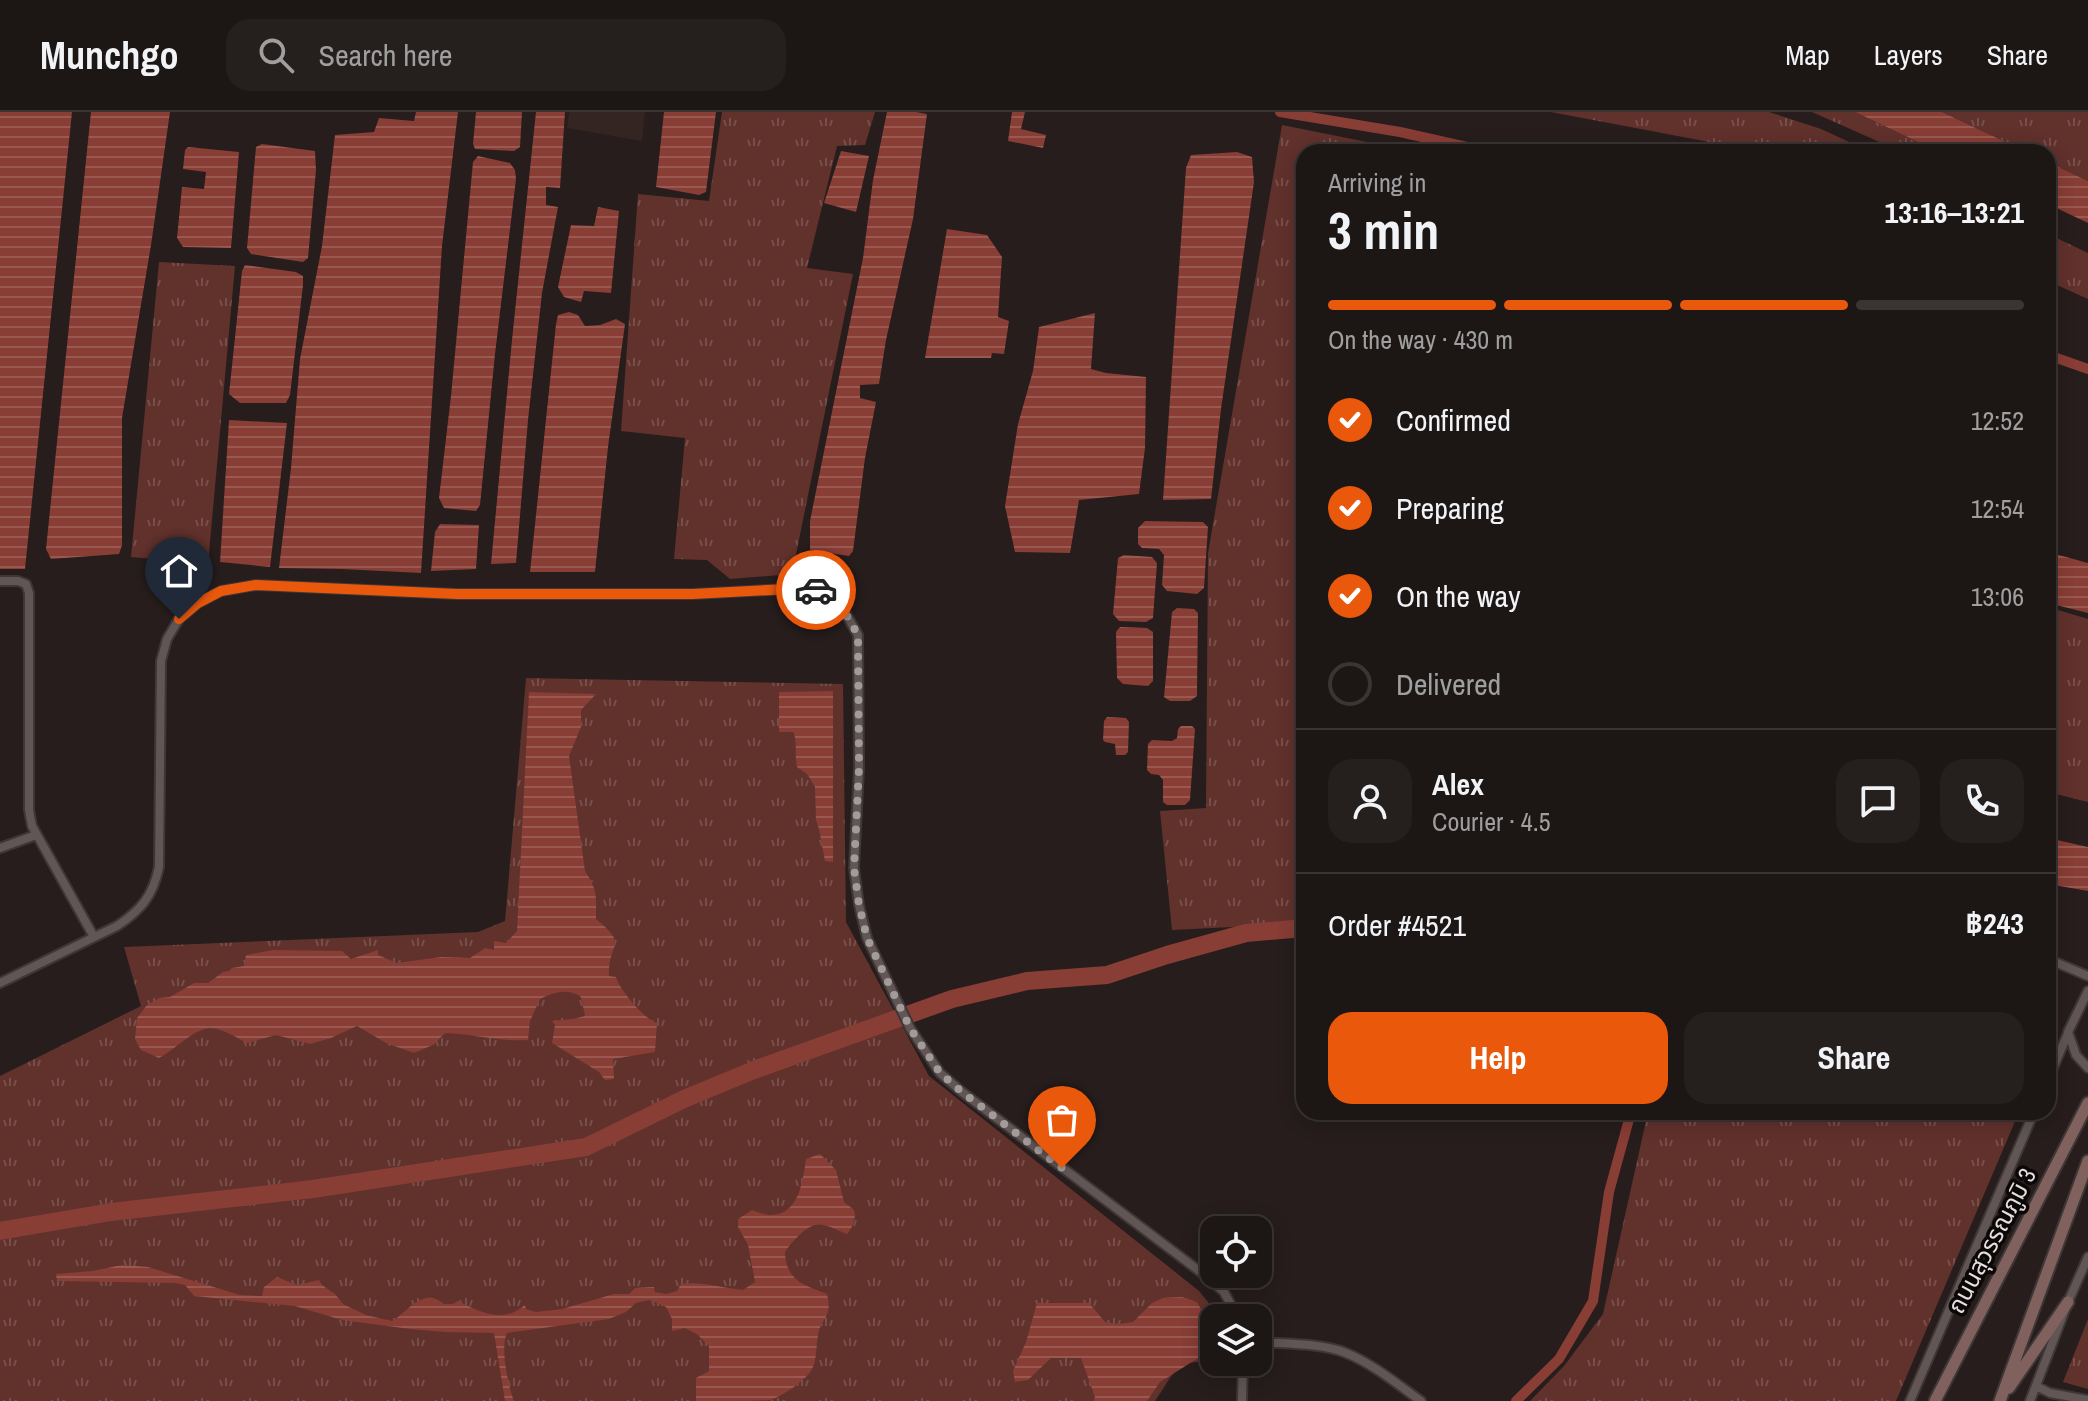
<!DOCTYPE html>
<html lang="en">
<head>
<meta charset="utf-8">
<style>
  body { margin:0; font-family:"Archivo Narrow","Noto Sans Thai",sans-serif; background:#251f1e; color:#f1f3f6; height:100vh; display:flex; flex-direction:column; font-size:30px; white-space:nowrap }
  * { box-sizing:border-box; margin:0 }
  p { font-size:26px; color:#a09fa0 }
  .icon { flex:none; width:44px; height:44px; fill:none; stroke:currentColor; stroke-width:2; stroke-linecap:round; stroke-linejoin:round }
  .map { position:relative; flex:1; overflow:hidden }
  .side { position:absolute; left:1296px; top:32px; width:760px; height:976px; display:flex; flex-direction:column; background:#1c1615; border-radius:24px; box-shadow:0 4px 20px #0003,0 0 0 2px #3a3534 }
  .side>* { flex:none }
  .tools { position:absolute; left:1200px; top:1104px; display:grid; gap:16px }
  .tools a { display:grid; place-items:center; width:72px; height:72px; border-radius:16px; background:#1c1615; box-shadow:0 4px 20px #0003,0 0 0 2px #3a3534; font-size:40px }
  .pin { position:absolute; display:grid; place-items:center; width:68px; height:68px; color:#fff; margin:-82px -34px; border-radius:50% 50% 50% 0; rotate:-45deg; box-shadow:0 0 8px #0007 }
  .pin .icon { rotate:45deg }
  .courier { position:absolute; display:grid; place-items:center; width:80px; height:80px; margin:-40px; border:6px solid #ea580c; border-radius:50%; background:#fff; color:#222; box-shadow:0 2px 10px #0007 }
  .summary em { font-style:normal; font-weight:700 }
  .summary div { display:flex; flex-direction:column-reverse }
  .summary { display:flex; align-items:center; justify-content:space-between; height:136px; padding:0 32px }
  h1 { font-size:52px; font-weight:700; line-height:60px }
  .bar { display:grid; grid-template-columns:repeat(4,1fr); gap:12px 8px; align-content:center; height:96px; padding:0 32px }
  .bar i { height:10px; border-radius:6px; background:#3a3534 }
  .bar .on { background:#ea580c }
  .bar p { grid-column:span 4 }
  .line { display:flex; align-items:center; gap:20px; padding:0 32px; border-top:2px solid #3a3534 }
  .line div { flex:1 }
  .round { display:grid; place-items:center; flex:none; width:84px; height:84px; border-radius:24px; background:#251f1e }
  ol { padding:0 32px; list-style:none }
  li { display:flex; align-items:center; gap:24px; height:88px }
  li p { margin-inline-start:auto }
  li .icon { padding:8px; border-radius:50%; background:#ea580c; color:#fff; stroke-width:4 }
  li:last-child { color:#a09fa0 }
  li i { width:44px; height:44px; border:4px solid #3a3534; border-radius:50% }
  .action { display:flex; gap:16px; margin-top:auto; padding:16px 32px }
  .action a { flex:1; height:92px; border-radius:24px; background:#ea580c; color:#fff; font-size:32px; font-weight:700; line-height:92px; text-align:center }
  .action a+a { background:#251f1e; color:#f1f3f6 }
  header { display:flex; align-items:center; gap:48px; box-sizing:border-box; height:112px; padding:0 40px; background:#1c1615; border-bottom:2px solid #3a3534 }
  header strong { font-size:38px }
  nav { display:flex; gap:44px; margin-inline-start:auto; font-size:28px }
  .search { width:560px; height:72px; background:#251f1e; display:flex; align-items:center; gap:20px; box-sizing:border-box; padding:0 28px; border-radius:24px; color:#a09fa0; font-size:30px }
  .map>svg:first-child { display:block }
  .built { fill:#342522 }
  .grass { fill:url(#grass-tufts) }
  .water { fill:url(#water-rules) }
  .lines { fill:none; stroke-linecap:round; stroke-linejoin:round }
  .canal { stroke:#883d35; stroke-width:10 }
  .river { stroke:#883d35; stroke-width:18 }
  .minor-casing { stroke:#3e3736; stroke-width:12 }
  .secondary-casing { stroke:#3e3736; stroke-width:15 }
  .minor { stroke:#615655; stroke-width:8 }
  .secondary { stroke:#80615e; stroke-width:11 }
  .done { stroke:#a29b9a; stroke-width:8; stroke-dasharray:0 14.4 }
  .route { stroke:#ea580c; stroke-width:10 }
  .labels { text-anchor:middle; stroke-width:7; stroke-linejoin:round; paint-order:stroke }
  .street-label { font-size:24px; fill:#e5dfde; stroke:#0c0808 }
</style>
</head>
<body>
<header>
<strong>Munchgo</strong>
<div class="search"><svg class="icon" aria-label="search" viewBox="0 0 24 24"><circle cx="10" cy="10" r="6"/><path d="M15 15l6 6"/></svg>Search here</div>
<nav><a>Map</a><a>Layers</a><a>Share</a></nav>
</header>
<div class="map">
<svg width="2088" height="1289" viewBox="0 0 2088 1289">
  <defs>
    <pattern id="grass-tufts" width="24" height="20" patternUnits="userSpaceOnUse" patternTransform="scale(2)"><rect width="24" height="20" fill="#61312c"/><path d="M3 7l-1-3M5 7V3M7 7l1-3M15 17l-1-3M17 17v-4M19 17l1-3" fill="none" stroke="#784e4a"/></pattern>
    <pattern id="water-rules" width="6" height="5" patternUnits="userSpaceOnUse" patternTransform="scale(2)"><rect width="6" height="5" fill="#883d35"/><path d="M0 2.5h6" fill="none" stroke="#995952"/></pattern>
  </defs>
  <rect width="100%" height="100%" fill="#261d1c"/>
  <path class="built" d="M 569,0 L 645,0 L 642,29 L 567,16 Z"/>
  <path class="grass" d="M 722,0 L 875,0 L 865,33 L 837,34 L 807,156 L 853,162 L 792,462 L 730,467 L 707,448 L 674,447 L 685,326 L 621,319 L 638,82 L 709,89 Z
    M 1551,0 L 1769,0 L 1821,17 L 1871,40 L 1762,40 Z
    M 1812,0 L 1855,0 L 1939,40 L 1902,40 Z
    M 1942,0 L 2088,0 L 2088,69 L 2048,50 L 2048,40 L 2027,40 Z
    M 1282,13 L 1417,40 L 1304,40 L 1304,808 L 1292,812 L 1172,818 L 1160,699 L 1206,696 L 1208,441 Z
    M 2048,122 L 2088,141 L 2088,187 L 2048,169 Z
    M 159,150 L 235,154 L 208,452 L 131,445 Z
    M 2048,495 L 2088,507 L 2088,690 L 2048,680 Z
    M 526,566 L 843,572 L 846,810 L 929,964 L 1199,1179 L 1221,1206 L 1214,1206 L 1214,1249 C 1173,1249 1176,1259 1155,1289 L 0,1289 L 0,964 L 141,894 L 124,835 L 478,820 L 505,809 Z
    M 1648,1000 L 2019,1000 L 1896,1289 L 1530,1289 L 1564,1254 L 1603,1202 Z
    M 2088,1207 L 2088,1277 L 2063,1270 Z"/>
  <path class="water" d="M 0,0 L 72,0 L 25,457 L 0,457 Z
    M 91,0 L 170,0 L 151,133 L 122,306 L 122,433 L 119,442 L 51,447 L 46,437 Z
    M 416,0 L 458,0 L 442,134 L 421,461 L 342,457 L 279,456 L 291,356 L 300,247 L 322,134 L 335,23 L 374,20 L 379,6 L 414,9 Z
    M 476,0 L 522,0 L 520,35 L 514,39 L 475,37 L 473,32 Z
    M 536,0 L 565,0 L 560,76 L 546,75 L 546,93 L 558,95 L 542,181 L 528,308 L 516,451 L 491,452 L 512,228 Z
    M 664,0 L 716,0 L 706,80 L 699,83 L 656,75 Z
    M 887,0 L 916,0 L 927,2 L 913,107 L 886,228 L 879,272 L 860,273 L 860,286 L 876,290 L 865,346 L 853,439 L 849,444 L 810,438 L 810,409 L 863,146 L 873,68 Z
    M 1012,0 L 1025,0 L 1021,17 L 1046,23 L 1043,36 L 1008,29 Z
    M 1855,0 L 1942,0 L 2027,40 L 1939,40 Z
    M 262,32 L 315,39 L 316,58 L 308,146 L 303,150 L 251,142 L 247,136 L 256,35 Z
    M 188,35 L 239,40 L 231,136 L 183,135 L 177,126 L 182,75 L 204,77 L 206,60 L 183,57 L 185,38 Z
    M 841,39 L 869,44 L 856,100 L 824,91 Z
    M 1237,40 L 1252,45 L 1254,70 L 1221,297 L 1211,387 L 1163,388 L 1186,56 L 1191,43 Z
    M 478,44 L 510,51 L 515,58 L 516,67 L 495,242 L 480,393 L 476,399 L 444,396 L 439,386 L 451,284 L 473,50 Z
    M 2048,50 L 2088,69 L 2088,111 L 2048,92 Z
    M 598,95 L 619,99 L 611,181 L 584,179 L 581,190 L 564,185 L 558,175 L 571,113 L 594,114 Z
    M 947,117 L 987,123 L 1002,145 L 998,205 L 1009,209 L 1004,242 L 992,241 L 991,246 L 925,246 Z
    M 245,153 L 296,160 L 303,164 L 303,173 L 290,283 L 286,291 L 240,291 L 229,282 L 242,159 Z
    M 569,200 L 578,203 L 585,214 L 600,213 L 616,207 L 625,212 L 608,335 L 595,460 L 530,460 L 556,212 L 558,203 Z
    M 1095,201 L 1091,257 L 1106,261 L 1146,265 L 1145,336 L 1139,382 L 1079,388 L 1070,441 L 1015,440 L 1005,394 L 1018,312 L 1033,259 L 1039,215 Z
    M 229,308 L 287,311 L 270,455 L 220,450 Z
    M 1145,409 L 1203,410 L 1208,415 L 1204,476 L 1197,482 L 1167,479 L 1162,473 L 1164,443 L 1159,437 L 1142,436 L 1138,432 L 1138,416 Z
    M 440,412 L 479,413 L 476,457 L 431,459 L 435,420 Z
    M 2048,440 L 2088,451 L 2088,501 L 2048,491 Z
    M 1124,443 L 1152,445 L 1157,451 L 1153,506 L 1146,510 L 1119,509 L 1113,502 L 1118,446 Z
    M 1177,496 L 1194,497 L 1198,501 L 1197,579 L 1197,584 L 1190,589 L 1170,589 L 1164,585 L 1172,500 Z
    M 1120,515 L 1147,516 L 1153,520 L 1153,569 L 1148,574 L 1123,572 L 1117,566 L 1116,520 Z
    M 833,579 L 833,750 L 825,749 L 819,717 L 816,708 L 815,675 L 808,663 L 797,655 C 794,643 798,628 793,620 L 779,620 L 779,580 Z
    M 529,580 L 596,582 L 581,598 L 581,615 L 569,644 L 585,759 C 598,779 596,784 596,807 C 630,835 608,829 609,864 L 616,865 C 619,877 644,907 657,911 L 655,940 L 613,947 L 614,967 L 605,968 L 599,960 L 552,931 L 555,913 L 552,909 L 573,907 L 585,904 L 581,885 C 568,876 555,880 540,887 L 530,909 L 528,928 C 499,930 474,922 445,921 L 433,933 L 414,941 L 386,931 L 357,914 L 331,926 L 310,932 L 276,923 L 247,931 C 237,926 222,916 210,916 C 193,917 175,938 159,946 L 141,938 L 135,927 L 137,906 L 147,893 L 159,886 L 170,885 L 194,871 L 208,871 L 223,860 L 229,859 L 232,856 L 244,854 L 246,843 L 273,838 L 342,839 L 351,847 L 378,838 L 378,843 L 397,851 L 441,845 L 470,846 L 485,836 L 494,838 L 494,829 L 506,831 L 517,819 Z
    M 1107,605 L 1126,606 L 1129,610 L 1128,640 L 1125,643 L 1116,643 L 1115,632 L 1105,630 L 1103,628 L 1104,609 Z
    M 1181,614 L 1192,614 L 1195,617 L 1190,688 L 1185,693 L 1167,693 L 1163,690 L 1163,668 L 1159,663 L 1151,662 L 1147,658 L 1148,632 L 1152,628 L 1172,629 L 1177,626 L 1178,617 Z
    M 2048,726 L 2088,735 L 2088,779 L 2048,772 Z
    M 820,1042 L 836,1058 L 844,1090 C 845,1091 852,1096 853,1097 C 858,1103 852,1117 847,1122 C 839,1119 823,1110 815,1113 C 805,1115 790,1132 785,1140 C 786,1169 804,1173 827,1182 C 833,1206 821,1206 818,1223 C 816,1234 817,1250 811,1259 C 803,1270 783,1284 770,1288 C 758,1289 712,1289 696,1289 L 696,1266 L 709,1259 L 709,1234 L 698,1223 L 685,1216 L 672,1219 L 672,1207 L 666,1195 L 649,1188 L 636,1191 L 626,1200 L 609,1207 L 507,1221 C 500,1235 508,1274 514,1289 L 505,1289 L 494,1221 L 445,1220 L 410,1217 L 342,1208 L 295,1194 L 194,1184 L 185,1173 L 175,1171 L 57,1169 L 56,1162 L 92,1159 L 122,1153 L 148,1155 L 240,1183 L 262,1184 L 264,1175 L 277,1165 L 297,1173 L 319,1168 L 322,1173 L 335,1182 L 343,1192 L 366,1203 L 392,1209 C 409,1199 423,1174 444,1192 L 453,1192 L 458,1189 C 480,1200 503,1212 525,1193 L 526,1197 L 536,1200 L 562,1197 L 614,1182 L 629,1182 L 635,1176 L 654,1175 L 655,1180 L 666,1182 L 677,1179 L 681,1172 C 702,1169 722,1176 743,1178 L 755,1170 L 748,1133 L 738,1115 L 738,1107 L 752,1098 C 757,1100 765,1103 771,1103 C 799,1103 803,1068 806,1047 Z
    M 1182,1185 L 1197,1190 L 1214,1221 L 1214,1239 L 1203,1243 L 1160,1270 L 1147,1289 L 1094,1289 L 1095,1285 L 1081,1246 L 1051,1246 L 1028,1268 L 1015,1270 L 1013,1259 L 1026,1230 L 1037,1191 L 1089,1191 L 1105,1210 L 1118,1212 L 1133,1210 L 1152,1191 L 1163,1186 Z"/>
  <g class="lines">
    <path class="canal" d="M 1280,0 L 1400,20 L 1489,40
      M 2048,243 L 2088,257
      M 1516,1289 L 1559,1247 L 1593,1189 L 1609,1080 L 1631,1000"/>
    <path class="river" d="M 0,1119 L 111,1100 L 313,1077 L 586,1035 L 684,987 L 754,958 L 952,887 L 1027,869 L 1107,863 L 1167,843 L 1246,821 L 1304,816"/>
    <g class="minor-casing">
      <path id="minor" d="M 0,469 L 18,469 L 26,472 L 29,481 L 29,698 L 32,714 L 94,825
        M 0,736 L 36,723
        M 2048,847 L 2088,864
        M 0,871 L 117,814 C 141,798 153,784 159,755 L 161,549 L 167,527 L 179,507 L 198,491 L 221,479 L 256,473 L 457,482 L 693,482 L 807,476 L 827,480 L 843,497 L 858,523 L 859,656 L 854,756 L 859,793 L 867,826 L 910,916 L 940,961 L 962,980 L 1202,1161 L 1224,1180 L 1238,1206
        M 2088,879 L 2068,920 L 2076,943 L 2088,956
        M 2048,968 L 2068,921
        M 1258,1230 C 1284,1232 1322,1231 1346,1241 C 1373,1252 1397,1272 1421,1289
        M 2036,1274 L 2050,1281 L 2088,1288
        M 1242,1289 L 1243,1250
        M 1910,1289 L 2034,1000
        M 2030,1289 L 2068,1190 L 2088,1145"/>
    </g>
    <g class="secondary-casing">
      <path id="secondary" d="M 2009,1276 L 2068,1190
        M 1935,1289 L 2088,991
        M 2000,1289 L 2088,1049"/>
    </g>
    <use href="#minor" class="minor"/>
    <use href="#secondary" class="secondary"/>
  </g>
  <g class="lines">
    <path class="done" d="M 816,478 L 827,480 L 843,497 L 858,523 L 859,656 L 854,756 L 859,793 L 867,826 L 910,916 L 940,961 L 962,980 L 1062,1056"/>
    <path class="route" d="M 179,507 L 198,491 L 221,479 L 256,473 L 457,482 L 693,482 L 807,476 L 816,478"/>
  </g>
  <g class="labels">
    <g class="street-label">
      <text transform="translate(1992 1129) rotate(-62)" y="8">ถนนสุวรรณภูมิ 3</text>
    </g>
  </g>
</svg>
<div class="tools">
<a><svg class="icon" aria-label="locate" viewBox="0 0 24 24"><circle cx="12" cy="12" r="6"/><path d="M12 2v4M12 18v4M2 12h4M18 12h4"/></svg></a>
<a><svg class="icon" aria-label="layers" viewBox="0 0 24 24"><path d="M12 4l9 5-9 5-9-5zM3 14l9 5 9-5"/></svg></a>
</div>
<div class="pin" style="left:1062px;top:1056px;background:#ea580c"><svg class="icon" aria-label="bag" viewBox="0 0 24 24"><path d="M5 8h14l-1 12H6zM9 8a3 3 0 0 1 6 0"/></svg></div>
<div class="pin" style="left:179px;top:507px;background:#1f2937"><svg class="icon" aria-label="home" viewBox="0 0 24 24"><path d="M3 11l9-7 9 7M6 9v11h12V9"/></svg></div>
<div class="courier" style="left:816px;top:478px"><svg class="icon" aria-label="car" viewBox="0 0 24 24"><path d="M5 17H2v-5l4-1 3-4h7l3 4 3 1v5h-3M9 17h6M6 11h13"/><circle cx="7" cy="17" r="2"/><circle cx="17" cy="17" r="2"/></svg></div>
<section class="side">
<div class="summary"><div><h1>3 min</h1><p>Arriving in</p></div><em>13:16–13:21</em></div>
<div class="bar"><i class="on"></i><i class="on"></i><i class="on"></i><i></i><p>On the way · 430 m</p></div>
<ol>
<li><svg class="icon" aria-label="check" viewBox="0 0 24 24"><path d="M5 12l5 5 9-10"/></svg>Confirmed<p>12:52</p></li>
<li><svg class="icon" aria-label="check" viewBox="0 0 24 24"><path d="M5 12l5 5 9-10"/></svg>Preparing<p>12:54</p></li>
<li><svg class="icon" aria-label="check" viewBox="0 0 24 24"><path d="M5 12l5 5 9-10"/></svg>On the way<p>13:06</p></li>
<li><i></i>Delivered</li>
</ol>
<div class="line" style="height:144px"><a class="round"><svg class="icon" aria-label="person" viewBox="0 0 24 24"><circle cx="12" cy="8" r="4"/><path d="M4 21q1-7 8-7t8 7"/></svg></a><div><b>Alex</b><p>Courier · 4.5</p></div><a class="round"><svg class="icon" aria-label="chat" viewBox="0 0 24 24"><path d="M4 5h16v11H9l-5 4z"/></svg></a><a class="round"><svg class="icon" aria-label="phone" viewBox="0 0 24 24"><path d="M5 4h4l2 5-3 2q2 4 5 5l2-3 5 2v4C11 20 4 13 5 4z"/></svg></a></div>
<div class="line" style="height:104px"><div>Order #4521</div><b>฿243</b></div>
<div class="action"><a>Help</a><a>Share</a></div>
</section>
</div>
</body>
</html>
